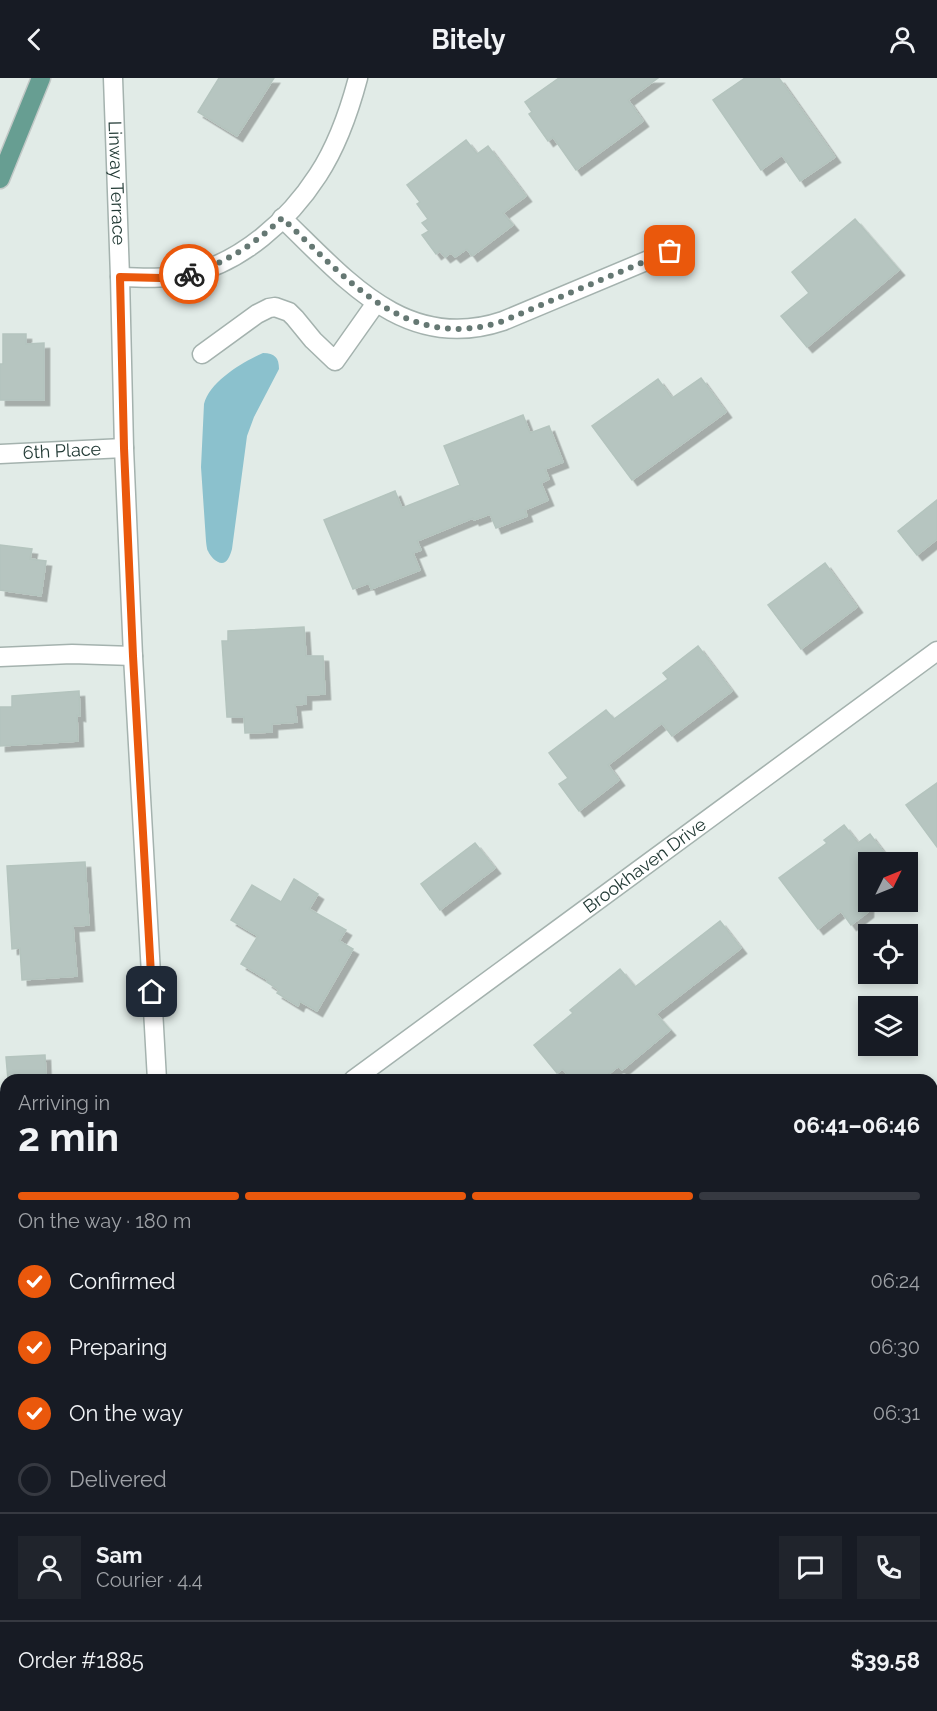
<!DOCTYPE html>
<html lang="en">
<head>
<meta charset="utf-8">
<style>
  body { margin:0; font-family:Raleway,sans-serif; background:#20242c; color:#f1f3f6; height:100vh; display:flex; flex-direction:column; font-size:22px; white-space:nowrap }
  * { box-sizing:border-box; margin:0 }
  p { font-size:20px; color:#9ea1a6 }
  .icon { flex:none; width:33px; height:33px; fill:none; stroke:currentColor; stroke-width:2; stroke-linecap:round; stroke-linejoin:round }
  .map { position:relative; flex:1; overflow:hidden }
  .panel { position:absolute; left:0px; top:996px; width:938px; height:638px; display:flex; flex-direction:column; background:#171b24; border-radius:18px 18px 0 0; box-shadow:0 3px 9px #0003 }
  .panel>* { flex:none }
  .needle { width:39px; rotate:47deg }
  .buttons { position:absolute; left:858px; top:774px; display:grid; gap:12px }
  .buttons a { display:grid; place-items:center; width:60px; height:60px; border-radius:0px; background:#171b24; box-shadow:0 3px 9px #0003; font-size:30px }
  .pin { position:absolute; display:grid; place-items:center; width:51px; height:51px; color:#fff; margin:-26px; border-radius:12px; box-shadow:0 3px 9px #0006 }
  .courier { position:absolute; display:grid; place-items:center; width:60px; height:60px; margin:-30px; border:4px solid #ea580c; border-radius:50%; background:#fff; color:#222; box-shadow:0 2px 8px #0007 }
  .overview em { font-style:normal; font-weight:700 }
  .overview div { display:flex; flex-direction:column-reverse }
  .overview { display:flex; align-items:center; justify-content:space-between; height:102px; padding:0 18px }
  h1 { font-size:39px; font-weight:700; line-height:45px }
  .bar { display:grid; grid-template-columns:repeat(4,1fr); gap:9px 6px; align-content:center; height:72px; padding:0 18px }
  .bar i { height:8px; border-radius:4px; background:#363941 }
  .bar .selected { background:#ea580c }
  .bar p { grid-column:span 4 }
  .line { display:flex; align-items:center; gap:15px; padding:0 18px; border-top:2px solid #363941 }
  .line div { flex:1 }
  .round { display:grid; place-items:center; flex:none; width:63px; height:63px; border-radius:0px; background:#20242c }
  ol { padding:0 18px; list-style:none }
  li { display:flex; align-items:center; gap:18px; height:66px }
  li p { margin-inline-start:auto }
  li .icon { padding:6px; border-radius:50%; background:#ea580c; color:#fff; stroke-width:4 }
  li:last-child { color:#9ea1a6 }
  li i { width:33px; height:33px; border:3px solid #363941; border-radius:50% }
  header { display:flex; justify-content:space-between; align-items:center; height:78px; padding:0 18px; background:#171b24; font-size:27px; font-weight:700 }
  .map>svg:first-child { display:block }
  .green { fill:#bbdbc4 }
  .water { fill:#8bc1cd }
  .building { fill:#b6c5c0; stroke:#b4c4be; stroke-width:1.5; filter:url(#shadow) }
  .lines { fill:none; stroke-linecap:round; stroke-linejoin:round }
  .minor-casing { stroke:#a4b2ae; stroke-width:21 }
  .major-casing { stroke:#c1c8c6; stroke-width:21 }
  .minor { stroke:#fff; stroke-width:18 }
  .major { stroke:#679e92; stroke-width:18 }
  .done { stroke:#657873; stroke-width:6; stroke-dasharray:0 10.8 }
  .route { stroke:#ea580c; stroke-width:8 }
  .labels { text-anchor:middle; stroke-width:6; stroke-linejoin:round; paint-order:stroke }
  .street-label { font-size:18px; fill:#223a35; stroke:#f1f7f4 }
</style>
</head>
<body>
<header><svg class="icon" aria-label="back" viewBox="0 0 24 24"><path d="M15 5l-7 7 7 7"/></svg>Bitely<svg class="icon" aria-label="person" viewBox="0 0 24 24"><circle cx="12" cy="8" r="4"/><path d="M4 21q1-7 8-7t8 7"/></svg></header>
<div class="map">
<svg width="937" height="1633" viewBox="0 0 937 1633">
  <defs>
    <filter id="shadow"><feDropShadow dx="5.5" dy="5.5" stdDeviation="0" flood-color="#0004"/></filter>
  </defs>
  <rect width="100%" height="100%" fill="#e1ebe7"/>
  <path class="green" d="M 932,1408 L 937,1414 L 937,1451 L 932,1455 Z
    M 937,1501 L 937,1633 L 931,1633 L 927,1628 L 932,1628 L 932,1505 Z
    M 741,1628 L 830,1628 L 834,1633 L 744,1633 Z"/>
  <path class="water" d="M 263,275 C 275,275 279,280 279,291 L 254,339 L 247,358 L 232,471 C 231,474 230,478 228,481 C 222,491 211,480 208,473 C 207,473 206,463 206,463 L 201,389 L 204,326 C 210,303 243,284 263,275 Z"/>
  <path class="building" d="M 219,0 L 274,0 L 237,58 L 198,34 Z
    M 559,0 L 658,0 L 628,22 L 643,43 L 576,92 L 553,59 L 548,63 L 529,36 L 532,34 L 525,24 Z
    M 745,0 L 779,0 L 835,79 L 800,103 L 782,77 L 761,92 L 713,22 Z
    M 466,62 L 477,76 L 488,68 L 526,118 L 503,135 L 513,147 L 472,178 L 467,171 L 455,179 L 451,175 L 445,179 L 440,173 L 436,176 L 422,157 L 429,153 L 422,145 L 428,141 L 417,126 L 420,124 L 407,107 Z
    M 855,141 L 899,192 L 807,269 L 781,238 L 809,215 L 792,194 Z
    M 3,256 L 26,256 L 26,266 L 44,265 L 44,322 L 0,322 L 0,286 L 3,286 Z
    M 701,300 L 726,334 L 632,402 L 592,348 L 658,301 L 672,320 Z
    M 523,337 L 530,355 L 549,348 L 563,384 L 545,391 L 549,401 L 541,405 L 548,422 L 525,432 L 527,438 L 496,450 L 490,436 L 474,442 L 473,440 L 417,463 L 421,472 L 413,475 L 420,492 L 371,511 L 369,505 L 353,511 L 324,442 L 395,413 L 402,430 L 460,407 L 444,368 Z
    M 937,422 L 937,461 L 917,477 L 898,453 Z
    M 0,467 L 32,471 L 30,481 L 46,483 L 41,518 L 0,512 Z
    M 825,485 L 857,529 L 801,571 L 768,527 Z
    M 304,549 L 306,578 L 323,578 L 325,616 L 306,617 L 306,626 L 295,627 L 297,644 L 272,646 L 272,654 L 245,655 L 244,639 L 227,639 L 222,563 L 228,563 L 228,553 Z
    M 698,568 L 732,613 L 672,658 L 662,645 L 608,687 L 619,702 L 579,733 L 559,706 L 568,700 L 549,675 L 606,632 L 614,641 L 668,601 L 663,595 Z
    M 79,613 L 80,638 L 77,637 L 78,663 L 0,668 L 0,629 L 12,629 L 12,618 Z
    M 937,705 L 937,769 L 906,727 Z
    M 844,747 L 858,765 L 870,756 L 891,784 L 868,784 L 868,834 L 851,847 L 841,833 L 818,851 L 779,800 L 827,765 L 824,762 Z
    M 475,765 L 495,790 L 440,832 L 421,806 Z
    M 85,784 L 89,847 L 73,848 L 77,898 L 22,902 L 20,870 L 12,871 L 7,788 Z
    M 294,801 L 318,816 L 309,831 L 346,852 L 339,863 L 353,871 L 317,933 L 300,923 L 298,928 L 277,915 L 279,912 L 267,904 L 268,902 L 241,886 L 258,858 L 231,842 L 252,807 L 281,824 Z
    M 720,843 L 741,870 L 656,936 L 670,952 L 622,992 L 619,988 L 601,1002 L 572,1002 L 563,991 L 557,995 L 534,967 L 573,935 L 570,932 L 620,891 L 635,909 Z
    M 45,977 L 46,1002 L 8,1002 L 6,979 Z"/>
  <g class="lines">
    <g class="minor-casing">
      <g id="minor">
        <path id="s1" d="M 113,0 L 120,199 L 124,370 L 133,578 L 157,1002"/>
        <path d="M 282,140 C 345,200 405,276 503,243 L 670,173"/>
        <path d="M 120,199 C 143,200 166,201 189,196 C 241,185 289,142 318,97 C 337,68 349,34 358,0"/>
        <path d="M 202,276 L 257,236 L 269,230 L 275,229 L 289,234 L 295,240 L 313,262 L 335,283 L 376,225"/>
        <path id="s2" d="M 0,376 L 124,370"/>
        <path d="M 0,579 L 72,576 L 133,578"/>
        <path id="s3" d="M 353,1002 L 937,573"/>
        <path d="M 932,1153 L 937,1149"/>
        <path d="M 0,1614 L 6,1613"/>
        <path d="M 179,1628 L 180,1633"/>
      </g>
    </g>
    <g class="major-casing">
      <path id="major" d="M 0,101 L 41,0"/>
    </g>
    <use href="#minor" class="minor"/>
    <use href="#major" class="major"/>
  </g>
  <g class="lines">
    <path class="done" d="M 189,196 C 226,185 255,166 282,140 C 346,199 405,276 503,243 L 670,173"/>
    <path class="route" d="M 152,914 L 133,578 L 124,370 L 120,199 L 161,200 L 189,196"/>
  </g>
  <g class="labels">
    <g class="street-label">
      <text dy="6" stroke="none"><textPath href="#s1" startOffset="105">Linway Terrace</textPath></text>
      <text dy="6" stroke="none"><textPath href="#s2" startOffset="62">6th Place</textPath></text>
      <text dy="6" stroke="none"><textPath href="#s3" startOffset="362">Brookhaven Drive</textPath></text>
    </g>
  </g>
</svg>
<div class="buttons">
<a><svg class="needle" viewBox="-14 -14 28 28"><path d="M0-13l5 13h-10z" fill="#e53935"/><path d="M0 13l5-13h-10z" fill="#9ea1a6"/></svg></a>
<a><svg class="icon" aria-label="locate" viewBox="0 0 24 24"><circle cx="12" cy="12" r="6"/><path d="M12 2v4M12 18v4M2 12h4M18 12h4"/></svg></a>
<a><svg class="icon" aria-label="layers" viewBox="0 0 24 24"><path d="M12 4l9 5-9 5-9-5zM3 14l9 5 9-5"/></svg></a>
</div>
<div class="pin" style="left:670px;top:173px;background:#ea580c"><svg class="icon" aria-label="bag" viewBox="0 0 24 24"><path d="M5 8h14l-1 12H6zM9 8a3 3 0 0 1 6 0"/></svg></div>
<div class="pin" style="left:152px;top:914px;background:#1f2937"><svg class="icon" aria-label="home" viewBox="0 0 24 24"><path d="M3 11l9-7 9 7M6 9v11h12V9"/></svg></div>
<div class="courier" style="left:189px;top:196px"><svg class="icon" aria-label="bike" viewBox="0 0 24 24"><circle cx="6" cy="16" r="4"/><circle cx="18" cy="16" r="4"/><path d="M6 16l4-8h5l3 8M10 8l3 8H6M13 5h3"/></svg></div>
<section class="panel">
<div class="overview"><div><h1>2 min</h1><p>Arriving in</p></div><em>06:41–06:46</em></div>
<div class="bar"><i class="selected"></i><i class="selected"></i><i class="selected"></i><i></i><p>On the way · 180 m</p></div>
<ol>
<li><svg class="icon" aria-label="check" viewBox="0 0 24 24"><path d="M5 12l5 5 9-10"/></svg>Confirmed<p>06:24</p></li>
<li><svg class="icon" aria-label="check" viewBox="0 0 24 24"><path d="M5 12l5 5 9-10"/></svg>Preparing<p>06:30</p></li>
<li><svg class="icon" aria-label="check" viewBox="0 0 24 24"><path d="M5 12l5 5 9-10"/></svg>On the way<p>06:31</p></li>
<li><i></i>Delivered</li>
</ol>
<div class="line" style="height:108px"><a class="round"><svg class="icon" aria-label="person" viewBox="0 0 24 24"><circle cx="12" cy="8" r="4"/><path d="M4 21q1-7 8-7t8 7"/></svg></a><div><b>Sam</b><p>Courier · 4.4</p></div><a class="round"><svg class="icon" aria-label="chat" viewBox="0 0 24 24"><path d="M4 5h16v11H9l-5 4z"/></svg></a><a class="round"><svg class="icon" aria-label="phone" viewBox="0 0 24 24"><path d="M5 4h4l2 5-3 2q2 4 5 5l2-3 5 2v4C11 20 4 13 5 4z"/></svg></a></div>
<div class="line" style="height:78px"><div>Order #1885</div><b>$39.58</b></div>
</section>
</div>
</body>
</html>
